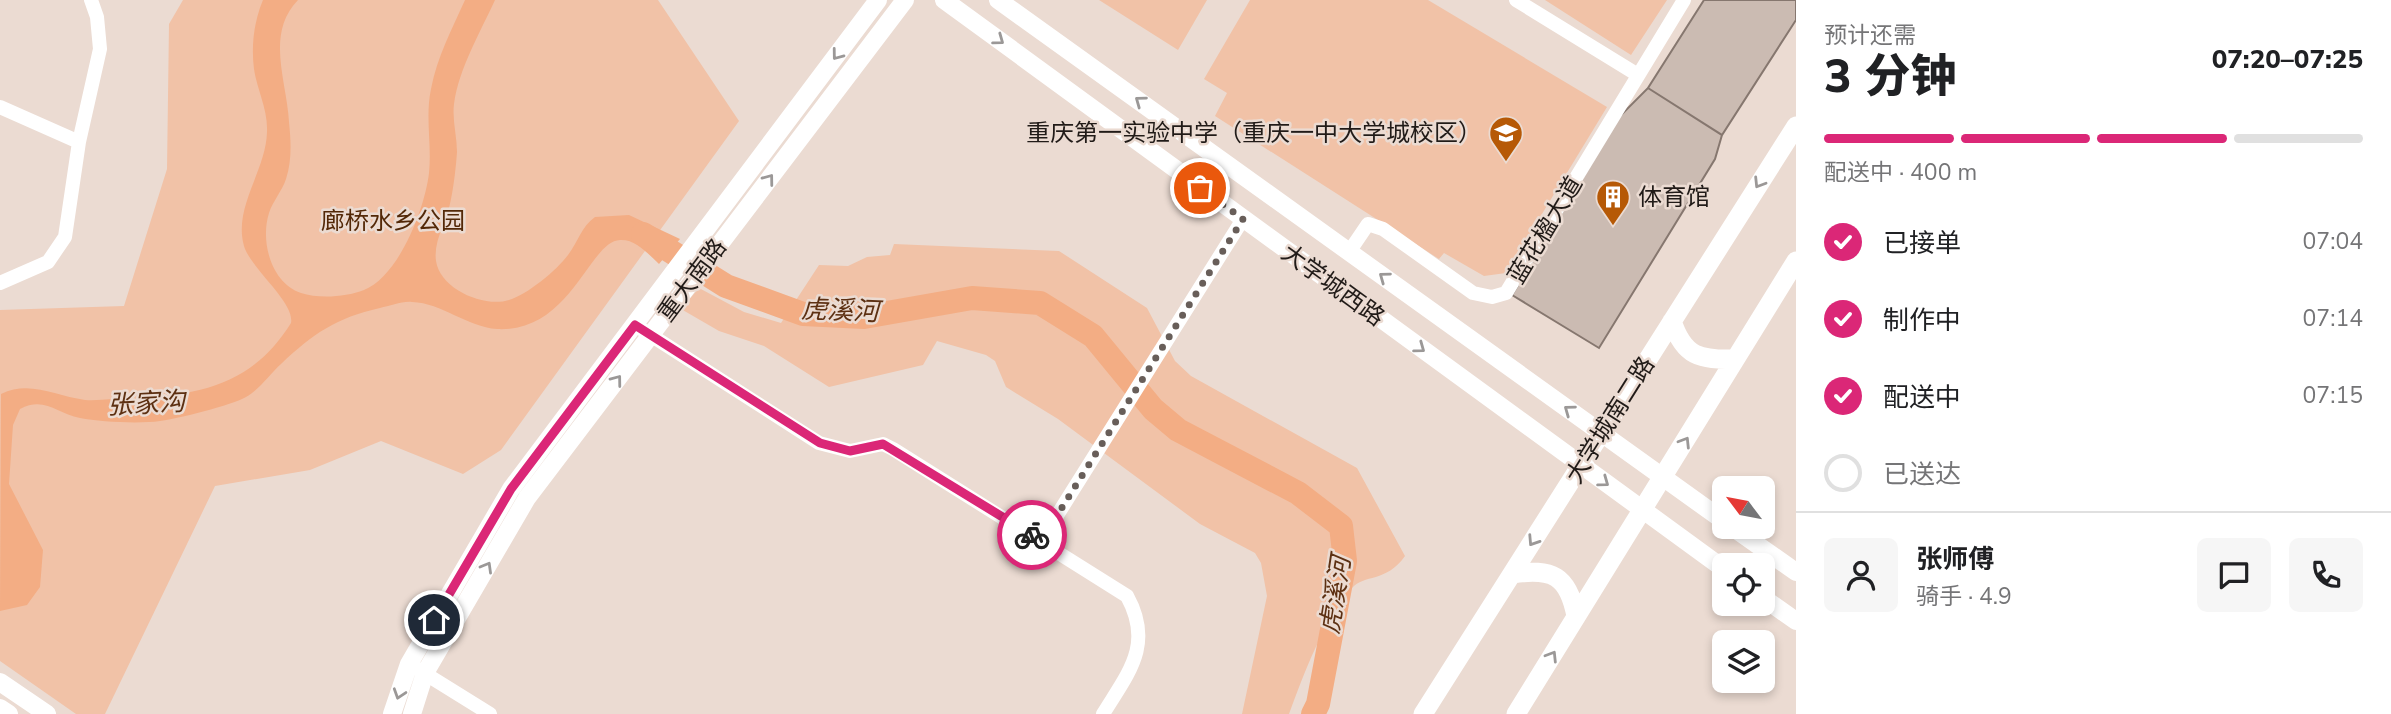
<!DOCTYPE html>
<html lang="zh">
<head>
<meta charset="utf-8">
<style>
  body { margin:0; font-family:"Nunito Sans","Noto Sans SC",sans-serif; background:#f6f6f6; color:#202124; height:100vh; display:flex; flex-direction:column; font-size:26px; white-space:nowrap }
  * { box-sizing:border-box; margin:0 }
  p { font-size:23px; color:#757577 }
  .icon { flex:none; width:38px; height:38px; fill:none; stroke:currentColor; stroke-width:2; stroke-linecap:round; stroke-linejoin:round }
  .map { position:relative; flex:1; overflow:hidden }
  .panel { display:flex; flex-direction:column; background:#fff; width:595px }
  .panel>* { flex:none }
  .needle { width:46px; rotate:302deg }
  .controls { position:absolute; left:1712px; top:476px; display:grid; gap:14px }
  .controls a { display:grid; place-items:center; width:63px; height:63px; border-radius:10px; background:#fff; box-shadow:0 4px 10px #0003; font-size:35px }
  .pin { position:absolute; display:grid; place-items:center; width:60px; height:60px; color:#fff; margin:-30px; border:4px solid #fff; border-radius:50%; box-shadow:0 2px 7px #0007 }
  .courier { position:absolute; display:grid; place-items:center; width:70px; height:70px; margin:-35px; border:5px solid #db2777; border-radius:50%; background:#fff; color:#222; box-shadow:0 2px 9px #0007 }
  .head em { font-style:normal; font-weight:800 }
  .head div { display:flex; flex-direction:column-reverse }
  .head { display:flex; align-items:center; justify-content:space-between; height:119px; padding:0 28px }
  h1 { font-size:46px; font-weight:800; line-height:52px }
  .bar { display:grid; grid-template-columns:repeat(4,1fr); gap:10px 7px; align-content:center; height:84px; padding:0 28px }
  .bar i { height:9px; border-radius:5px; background:#e0e0e0 }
  .bar .selected { background:#db2777 }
  .bar p { grid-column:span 4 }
  .line { display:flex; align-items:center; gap:18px; padding:0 28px; border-top:2px solid #e0e0e0 }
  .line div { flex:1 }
  .round { display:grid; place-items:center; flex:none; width:74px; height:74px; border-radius:10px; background:#f6f6f6 }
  ol { padding:0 28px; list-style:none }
  li { display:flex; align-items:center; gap:21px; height:77px }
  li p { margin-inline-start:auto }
  li .icon { padding:7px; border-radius:50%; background:#db2777; color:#fff; stroke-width:4 }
  li:last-child { color:#757577 }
  li i { width:38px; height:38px; border:4px solid #e0e0e0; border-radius:50% }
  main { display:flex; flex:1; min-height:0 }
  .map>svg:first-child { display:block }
  .green { fill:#f1c2a7 }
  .water { fill:#f3ad84 }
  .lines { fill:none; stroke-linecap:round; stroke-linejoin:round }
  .river { stroke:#f3ad84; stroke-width:24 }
  .building { fill:#cbbbb2; stroke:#86776f; stroke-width:2 }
  .minor { stroke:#fff; stroke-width:14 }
  .major { stroke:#fff; stroke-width:18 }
  .highway { stroke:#fff; stroke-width:19 }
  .oneway { stroke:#9b9897 }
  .done { stroke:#685e59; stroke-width:7; stroke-dasharray:0 12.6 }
  .route { stroke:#db2777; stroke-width:9 }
  .labels { text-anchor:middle; stroke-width:5; stroke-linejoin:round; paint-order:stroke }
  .poi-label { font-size:24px; fill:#211b18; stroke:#ebdbd2; text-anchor:end }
  .park-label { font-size:24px; fill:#532807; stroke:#ebdbd2 }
  .street-label { font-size:24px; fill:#211b18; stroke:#ebdbd2 }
  .water-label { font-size:26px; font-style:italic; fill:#5d3012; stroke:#ebdbd2 }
</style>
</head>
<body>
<main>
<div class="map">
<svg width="1796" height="714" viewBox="0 0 1796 714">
  <rect width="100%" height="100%" fill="#ebdbd2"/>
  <path class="green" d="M 183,0 L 658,0 L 739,121 L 501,450 L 463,474 L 381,441 L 310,470 L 215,486 L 105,714 L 76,714 L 0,661 L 0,310 L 124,306 L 167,169 L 169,24 Z
    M 1099,0 L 1207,0 L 1178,50 Z
    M 1250,0 L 1428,0 L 1607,107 L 1506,273 L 1484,276 L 1444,253 L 1439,259 L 1215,116 L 1227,93 L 1204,79 Z
    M 1545,0 L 1667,0 L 1631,55 Z
    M 894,244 L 1059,251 L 1147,308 L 1175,361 L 1191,376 L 1357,468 L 1405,556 C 1386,583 1364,574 1352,588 C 1322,624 1305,671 1289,714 L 1242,714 L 1267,596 L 1261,563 L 1255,553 L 1200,524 L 1058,419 L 1006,387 L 995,361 L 986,355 L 937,341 L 923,365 L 829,387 L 764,346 L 719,331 L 681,309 L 699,288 L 744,312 L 781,323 L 819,265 L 848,266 L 867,257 L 890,255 Z"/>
  <path class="water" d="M 263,0 L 298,0 C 265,34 287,81 289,122 C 291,141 292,161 286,179 C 282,191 273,201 269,213 C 260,241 271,283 301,293 C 319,299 346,297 364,290 C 399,276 425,208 429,173 C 432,145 425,117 431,89 C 437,57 452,29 465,0 L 495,0 C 480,33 459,68 454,104 C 452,120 457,136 457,152 C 456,166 454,184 451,199 C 448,219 433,240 436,261 C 440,289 484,308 509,300 C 528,294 556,271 568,255 C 578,242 581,227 595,217 L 629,215 L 680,239 L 659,264 C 648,254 636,239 620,240 C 589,241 571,333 497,329 C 467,327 442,303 412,302 C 402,301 390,306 380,308 C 336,318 314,333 281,364 C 270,374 259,390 246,397 C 233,405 176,419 160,421 C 140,424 100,422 80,418 C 57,414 45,396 20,409 L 13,425 L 9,484 L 43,550 L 40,587 L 27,605 L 0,611 L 1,394 C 30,380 55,396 85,400 C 100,401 118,398 133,398 C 201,395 253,384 291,323 C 295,302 251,269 244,246 C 233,207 266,171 267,132 C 268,109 257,90 254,69 C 251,46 254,21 263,0 Z"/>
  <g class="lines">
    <path class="river" d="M 643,234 L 726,286 L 803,314 L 864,317 L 972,298 L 1040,303 L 1093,336 L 1153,409 L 1178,430 L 1298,493 L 1341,526 L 1345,561 L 1318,704 L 1313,714"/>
  </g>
  <path class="building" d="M 1704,0 L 1796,0 L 1796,20 L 1722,135 L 1648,88 Z
    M 1648,88 L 1722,135 L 1715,159 L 1599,348 L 1512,295 L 1619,117 Z"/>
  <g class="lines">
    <path class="minor" d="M 1516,0 L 1638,75
      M 0,107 L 79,142
      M 1349,252 L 1368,224 L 1383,229 L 1473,293 L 1492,297 L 1506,293 L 1684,0
      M 0,283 L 48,262 L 65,237 L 79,142 L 100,49 L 97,17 L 91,0
      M 635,325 L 819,443 L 850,451 L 883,444 L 893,449 L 1127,596 C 1154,645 1128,673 1103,714
      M 1041,541 L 1243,219
      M 416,668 L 490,714"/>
    <path class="major" d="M 944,0 L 1724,569
      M 998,0 L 1724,521
      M 1732,527 L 1796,572
      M 1762,597 L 1796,621
      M 0,682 L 47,714
      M 0,708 L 9,714
      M 392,714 L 409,664 L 511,489 L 878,0
      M 412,714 L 425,673 L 527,498 L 905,0"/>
    <path class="highway" d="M 1672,321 C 1684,357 1700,360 1735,359
      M 1512,574 C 1552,568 1568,575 1576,616
      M 1423,714 L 1796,126
      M 1516,714 L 1796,261"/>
  </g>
  <defs><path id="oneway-chevron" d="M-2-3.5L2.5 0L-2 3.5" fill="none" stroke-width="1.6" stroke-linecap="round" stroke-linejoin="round" transform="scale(1.75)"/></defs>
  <g class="oneway">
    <use href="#oneway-chevron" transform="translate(999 40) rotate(36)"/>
    <use href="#oneway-chevron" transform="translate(837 55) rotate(127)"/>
    <use href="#oneway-chevron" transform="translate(1140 101) rotate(-144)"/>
    <use href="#oneway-chevron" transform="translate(769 179) rotate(-53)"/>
    <use href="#oneway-chevron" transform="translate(1759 183) rotate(122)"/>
    <use href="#oneway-chevron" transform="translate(1384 277) rotate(-144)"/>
    <use href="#oneway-chevron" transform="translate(1420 348) rotate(36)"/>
    <use href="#oneway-chevron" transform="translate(617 380) rotate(-53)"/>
    <use href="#oneway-chevron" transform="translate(1569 410) rotate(-144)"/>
    <use href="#oneway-chevron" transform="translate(1685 442) rotate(-58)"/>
    <use href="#oneway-chevron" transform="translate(1604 482) rotate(36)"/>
    <use href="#oneway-chevron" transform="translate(1533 541) rotate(123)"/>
    <use href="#oneway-chevron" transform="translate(487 567) rotate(-60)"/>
    <use href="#oneway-chevron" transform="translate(1552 656) rotate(-58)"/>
    <use href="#oneway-chevron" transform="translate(399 694) rotate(108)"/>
  </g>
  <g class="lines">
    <path class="done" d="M 1032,535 L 1041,541 L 1243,219 L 1200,188"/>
    <path class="route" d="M 434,620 L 511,489 L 635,325 L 820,443 L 850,451 L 883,444 L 1032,535"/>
  </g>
  <defs>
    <g id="school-pin" transform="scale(1.75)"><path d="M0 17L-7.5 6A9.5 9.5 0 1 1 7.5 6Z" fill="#b65906" stroke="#ebdbd2"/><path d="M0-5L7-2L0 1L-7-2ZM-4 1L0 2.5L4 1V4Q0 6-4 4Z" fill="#fff"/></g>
    <g id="building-pin" transform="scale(1.75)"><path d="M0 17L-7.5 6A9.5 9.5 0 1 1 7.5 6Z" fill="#b65906" stroke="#ebdbd2"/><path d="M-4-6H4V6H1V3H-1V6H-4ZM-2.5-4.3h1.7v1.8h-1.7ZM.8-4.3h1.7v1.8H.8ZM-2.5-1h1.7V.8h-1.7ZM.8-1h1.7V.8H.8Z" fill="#fff"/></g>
  </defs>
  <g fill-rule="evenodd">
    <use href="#school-pin" x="1506" y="133"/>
    <use href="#building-pin" x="1613" y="197"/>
  </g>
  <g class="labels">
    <g class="poi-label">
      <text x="1482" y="141">重庆第一实验中学（重庆一中大学城校区）</text>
      <text x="1638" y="205" text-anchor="start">体育馆</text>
    </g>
    <g class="park-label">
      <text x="393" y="229">廊桥水乡公园</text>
    </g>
    <g class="street-label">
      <text transform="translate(1545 230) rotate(-59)" y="8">蓝花楹大道</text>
      <text transform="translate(692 280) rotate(-53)" y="8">重大南路</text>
      <text transform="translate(1333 285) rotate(36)" y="8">大学城西路</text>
      <text transform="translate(1610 420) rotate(-58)" y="8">大学城南二路</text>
    </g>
    <g class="water-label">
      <text transform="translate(840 310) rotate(2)" y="9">虎溪河</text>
      <text transform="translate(146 403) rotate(-3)" y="9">张家沟</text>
      <text transform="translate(1335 595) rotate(-81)" y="9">虎溪河</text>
    </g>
  </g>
</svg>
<div class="controls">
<a><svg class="needle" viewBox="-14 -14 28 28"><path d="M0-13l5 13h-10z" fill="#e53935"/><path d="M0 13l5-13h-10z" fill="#757577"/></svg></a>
<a><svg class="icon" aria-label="locate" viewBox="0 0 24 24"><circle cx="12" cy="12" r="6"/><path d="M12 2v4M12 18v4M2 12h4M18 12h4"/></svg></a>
<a><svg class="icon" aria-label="layers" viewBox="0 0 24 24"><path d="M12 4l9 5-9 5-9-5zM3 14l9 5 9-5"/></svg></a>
</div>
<div class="pin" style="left:1200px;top:188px;background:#ea580c"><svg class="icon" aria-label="bag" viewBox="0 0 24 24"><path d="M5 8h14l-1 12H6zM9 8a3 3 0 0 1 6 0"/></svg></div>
<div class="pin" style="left:434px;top:620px;background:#1f2937"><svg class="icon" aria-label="home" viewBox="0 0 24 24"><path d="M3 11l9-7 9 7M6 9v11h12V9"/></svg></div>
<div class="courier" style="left:1032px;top:535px"><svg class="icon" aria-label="bike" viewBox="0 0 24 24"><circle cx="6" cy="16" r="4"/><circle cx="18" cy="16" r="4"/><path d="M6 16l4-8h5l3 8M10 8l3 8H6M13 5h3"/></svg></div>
</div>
<section class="panel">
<div class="head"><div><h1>3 分钟</h1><p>预计还需</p></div><em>07:20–07:25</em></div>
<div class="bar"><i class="selected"></i><i class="selected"></i><i class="selected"></i><i></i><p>配送中 · 400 m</p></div>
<ol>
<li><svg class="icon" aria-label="check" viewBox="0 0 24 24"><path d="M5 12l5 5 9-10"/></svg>已接单<p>07:04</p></li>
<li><svg class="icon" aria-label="check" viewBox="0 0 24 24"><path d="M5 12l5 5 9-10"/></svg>制作中<p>07:14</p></li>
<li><svg class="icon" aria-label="check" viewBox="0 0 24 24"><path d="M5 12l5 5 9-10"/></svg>配送中<p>07:15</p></li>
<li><i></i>已送达</li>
</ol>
<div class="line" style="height:126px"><a class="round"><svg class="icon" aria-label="person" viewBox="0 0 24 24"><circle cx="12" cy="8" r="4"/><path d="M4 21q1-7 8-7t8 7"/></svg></a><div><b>张师傅</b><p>骑手 · 4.9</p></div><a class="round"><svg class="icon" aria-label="chat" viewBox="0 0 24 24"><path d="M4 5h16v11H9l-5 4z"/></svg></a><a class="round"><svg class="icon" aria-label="phone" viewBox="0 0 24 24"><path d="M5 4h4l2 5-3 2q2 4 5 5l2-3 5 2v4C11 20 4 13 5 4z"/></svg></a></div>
</section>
</main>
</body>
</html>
